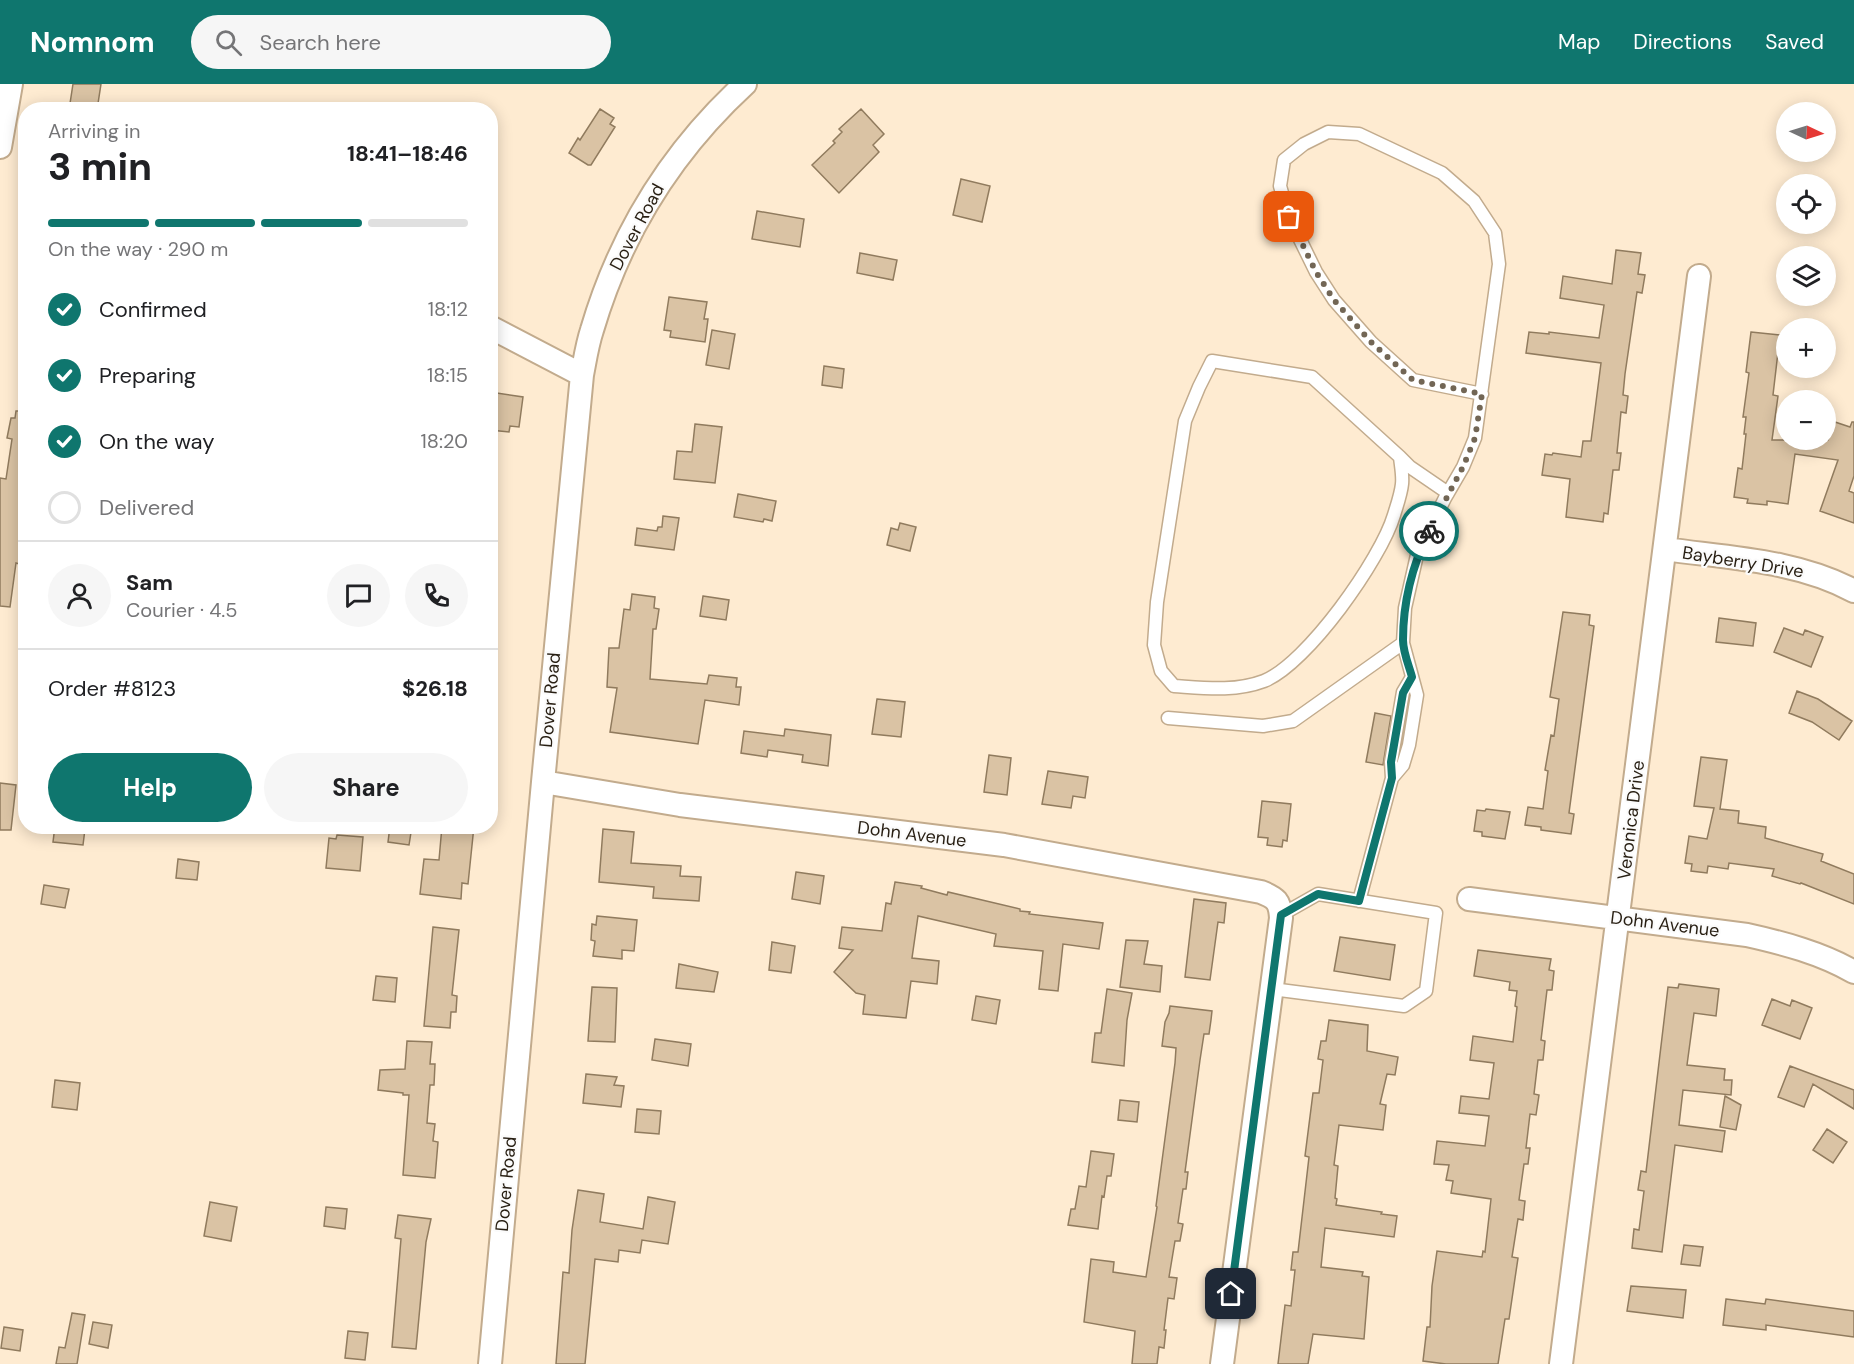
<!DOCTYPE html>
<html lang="en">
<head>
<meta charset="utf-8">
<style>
  body { margin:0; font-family:"DM Sans",sans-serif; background:#f6f6f6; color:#202124; height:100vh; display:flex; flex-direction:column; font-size:22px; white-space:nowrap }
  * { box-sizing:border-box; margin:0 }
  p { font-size:20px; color:#757577 }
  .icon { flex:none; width:33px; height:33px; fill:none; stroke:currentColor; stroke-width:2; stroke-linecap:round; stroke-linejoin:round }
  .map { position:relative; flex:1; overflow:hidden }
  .sheet { position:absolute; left:18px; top:18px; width:480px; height:732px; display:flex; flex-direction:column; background:#fff; border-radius:24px; box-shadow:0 3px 15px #0003 }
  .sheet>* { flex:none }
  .needle { width:39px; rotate:94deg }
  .buttons { position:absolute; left:1776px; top:18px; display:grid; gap:12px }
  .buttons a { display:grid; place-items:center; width:60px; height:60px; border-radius:50%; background:#fff; box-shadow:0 3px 15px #0003; font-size:30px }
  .pin { position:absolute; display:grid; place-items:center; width:51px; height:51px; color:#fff; margin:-26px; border-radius:12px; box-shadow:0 3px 9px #0006 }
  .courier { position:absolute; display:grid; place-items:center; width:60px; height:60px; margin:-30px; border:4px solid #0f766e; border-radius:50%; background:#fff; color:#222; box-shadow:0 2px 8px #0007 }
  .head em { font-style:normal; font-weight:700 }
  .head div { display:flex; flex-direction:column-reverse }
  .head { display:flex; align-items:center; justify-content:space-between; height:102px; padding:0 30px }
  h1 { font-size:39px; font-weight:700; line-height:45px }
  .bar { display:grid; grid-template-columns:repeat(4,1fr); gap:9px 6px; align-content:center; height:72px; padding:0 30px }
  .bar i { height:8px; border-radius:4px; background:#e0e0e0 }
  .bar .on { background:#0f766e }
  .bar p { grid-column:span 4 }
  .line { display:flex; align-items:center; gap:15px; padding:0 30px; border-top:2px solid #e0e0e0 }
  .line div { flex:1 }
  .round { display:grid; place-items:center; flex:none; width:63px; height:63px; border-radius:32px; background:#f6f6f6 }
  ol { padding:0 30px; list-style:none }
  li { display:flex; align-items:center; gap:18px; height:66px }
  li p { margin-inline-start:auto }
  li .icon { padding:6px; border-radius:50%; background:#0f766e; color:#fff; stroke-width:4 }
  li:last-child { color:#757577 }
  li i { width:33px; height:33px; border:3px solid #e0e0e0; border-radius:50% }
  .action { display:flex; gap:12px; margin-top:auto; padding:12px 30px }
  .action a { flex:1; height:69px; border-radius:36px; background:#0f766e; color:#fff; font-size:24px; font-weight:700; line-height:69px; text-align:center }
  .action a+a { background:#f6f6f6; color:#202124 }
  header { display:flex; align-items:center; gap:36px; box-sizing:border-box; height:84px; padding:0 30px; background:#0f766e; color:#fff }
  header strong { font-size:28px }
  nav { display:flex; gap:33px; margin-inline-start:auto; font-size:21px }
  .search { width:420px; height:54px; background:#f6f6f6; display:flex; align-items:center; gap:15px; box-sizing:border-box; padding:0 21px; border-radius:33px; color:#757577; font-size:22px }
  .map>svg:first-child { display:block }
  .building { fill:#dac3a4; stroke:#907b5e; stroke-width:1.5 }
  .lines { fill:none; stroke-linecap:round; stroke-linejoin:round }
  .lane-casing { stroke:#c2ab8d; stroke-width:15 }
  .street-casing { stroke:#c2ab8d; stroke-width:26 }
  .lane { stroke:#fff; stroke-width:12 }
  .street { stroke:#fff; stroke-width:22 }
  .done { stroke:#726655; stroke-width:6; stroke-dasharray:0 10.8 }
  .route { stroke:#0f766e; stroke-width:8 }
  .labels { text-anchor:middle; stroke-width:4.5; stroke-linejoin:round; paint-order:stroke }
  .street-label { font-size:18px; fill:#271e12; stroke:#fbfbfb }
</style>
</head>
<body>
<header>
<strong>Nomnom</strong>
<div class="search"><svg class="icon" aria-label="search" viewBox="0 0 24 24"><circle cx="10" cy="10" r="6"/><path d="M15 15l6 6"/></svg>Search here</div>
<nav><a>Map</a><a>Directions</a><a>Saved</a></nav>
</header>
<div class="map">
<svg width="1854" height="1280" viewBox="0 0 1854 1280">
  <rect width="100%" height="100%" fill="#feebd1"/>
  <path class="building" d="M 73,0 L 101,0 L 97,26 L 69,26 Z
    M 600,25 L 614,34 L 610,40 L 615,43 L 591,81 L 588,81 L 569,69 L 578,54 L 580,56 Z
    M 861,25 L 884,50 L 873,61 L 879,68 L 839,109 L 812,81 L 835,59 L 833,57 L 842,48 L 839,45 Z
    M 961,95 L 990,102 L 982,138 L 953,131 Z
    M 757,127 L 804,135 L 800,163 L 752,155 Z
    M 1616,166 L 1641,169 L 1638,190 L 1645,191 L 1642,209 L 1637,208 L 1625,290 L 1623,311 L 1628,312 L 1626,329 L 1621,328 L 1617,369 L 1621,369 L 1619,386 L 1613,386 L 1608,430 L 1604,429 L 1603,438 L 1566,433 L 1570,395 L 1542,391 L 1545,370 L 1552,371 L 1553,369 L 1581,373 L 1583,357 L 1591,357 L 1601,279 L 1526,269 L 1529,248 L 1549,250 L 1549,248 L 1599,254 L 1604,221 L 1560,214 L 1563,192 L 1612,200 Z
    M 860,169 L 897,176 L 893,196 L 857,189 Z
    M 669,213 L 707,218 L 704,235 L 708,235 L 705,258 L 670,253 L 671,247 L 664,246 Z
    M 712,246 L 735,250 L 729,285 L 706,281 Z
    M 1751,248 L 1780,251 L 1773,311 L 1778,312 L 1772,356 L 1828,356 L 1835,338 L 1850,343 L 1852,338 L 1854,338 L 1854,392 L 1849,407 L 1854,409 L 1854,439 L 1820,427 L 1838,376 L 1795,370 L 1788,420 L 1767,417 L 1767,421 L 1747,419 L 1748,415 L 1734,413 L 1738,384 L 1742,385 L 1746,350 L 1744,350 L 1746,333 L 1743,333 L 1749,289 L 1746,288 Z
    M 824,282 L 844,285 L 842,304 L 822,301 Z
    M 490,308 L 523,313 L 519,343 L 510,342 L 509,348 L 490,346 Z
    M 16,327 L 26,327 L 26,482 L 16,479 L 10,523 L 0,522 L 0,394 L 6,395 L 12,355 L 7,354 L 11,334 L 15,334 Z
    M 695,340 L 722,343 L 715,399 L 674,395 L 677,367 L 692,368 Z
    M 738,410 L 776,417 L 772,437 L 764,435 L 763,438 L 734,433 Z
    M 663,432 L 679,434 L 674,466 L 635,461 L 637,444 L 657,447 L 658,443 L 662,443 Z
    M 900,439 L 916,443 L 910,467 L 887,461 L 891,444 L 898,446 Z
    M 632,510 L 655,513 L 654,524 L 659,525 L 656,545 L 653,545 L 650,595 L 707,600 L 709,591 L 737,594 L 736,603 L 741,603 L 739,621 L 705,616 L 698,660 L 610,648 L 617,604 L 607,603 L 609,564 L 619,564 L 624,525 L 630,526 Z
    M 703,512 L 729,516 L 726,536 L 700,532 Z
    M 1563,528 L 1590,531 L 1589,541 L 1594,542 L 1569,729 L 1574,730 L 1571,750 L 1541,746 L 1541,743 L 1525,741 L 1528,723 L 1543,725 L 1548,687 L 1545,686 L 1551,651 L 1554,652 L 1559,615 L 1550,613 Z
    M 1719,534 L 1756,539 L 1753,562 L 1716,558 Z
    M 1784,544 L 1803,551 L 1805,546 L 1823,553 L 1811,583 L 1774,568 Z
    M 1797,607 L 1818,615 L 1852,637 L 1839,656 L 1812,638 L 1789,629 Z
    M 877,615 L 905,618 L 901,653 L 872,650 Z
    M 1375,629 L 1391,632 L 1383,681 L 1366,678 Z
    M 785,645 L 831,651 L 828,682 L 802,678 L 803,671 L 768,666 L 767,673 L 741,669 L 744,647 L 784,652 Z
    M 989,671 L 1011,674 L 1007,711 L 984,708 Z
    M 1701,673 L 1727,676 L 1720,725 L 1739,727 L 1738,739 L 1766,743 L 1765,754 L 1823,770 L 1821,777 L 1854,790 L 1854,820 L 1801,799 L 1800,800 L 1772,792 L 1774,785 L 1729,779 L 1728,785 L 1708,782 L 1707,789 L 1691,787 L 1692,780 L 1685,779 L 1689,752 L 1707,755 L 1714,724 L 1694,722 Z
    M 1048,687 L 1088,693 L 1085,714 L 1073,712 L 1071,724 L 1042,720 Z
    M 0,699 L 16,701 L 11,746 L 0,746 Z
    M 1262,717 L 1291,720 L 1287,757 L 1283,756 L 1282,763 L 1267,761 L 1268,754 L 1258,753 Z
    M 1486,725 L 1510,728 L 1505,755 L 1482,752 L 1482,748 L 1474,747 L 1477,726 L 1485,727 Z
    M 55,742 L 78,742 L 78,744 L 85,745 L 83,761 L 53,758 Z
    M 390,742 L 412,742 L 409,761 L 388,758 Z
    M 442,742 L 474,742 L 468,800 L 462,799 L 461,815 L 420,810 L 424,775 L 439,776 Z
    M 603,745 L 634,748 L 631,779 L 681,782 L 680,792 L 701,793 L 699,817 L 653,814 L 654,803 L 599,798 Z
    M 337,751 L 363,753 L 360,787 L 326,784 L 329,754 L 336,755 Z
    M 178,775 L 199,778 L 197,796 L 176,794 Z
    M 796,788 L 824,792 L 820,820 L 792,815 Z
    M 895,798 L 922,802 L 921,804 L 947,811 L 948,808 L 1020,825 L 1020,827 L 1030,828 L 1029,830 L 1103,839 L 1099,865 L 1063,860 L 1058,907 L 1039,905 L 1043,867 L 994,862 L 996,850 L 918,832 L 912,874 L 939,877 L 937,900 L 911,897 L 906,934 L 863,930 L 865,911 L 856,909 L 834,888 L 853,866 L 839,864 L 842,843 L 882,847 L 886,819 L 891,820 Z
    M 44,801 L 69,805 L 65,824 L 41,820 Z
    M 1194,815 L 1226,819 L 1224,839 L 1218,838 L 1210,896 L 1185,893 Z
    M 597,832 L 637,836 L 634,867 L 622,866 L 622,875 L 593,872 L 595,857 L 591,856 L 592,840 L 596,841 Z
    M 433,843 L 459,846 L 452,911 L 457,912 L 456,928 L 451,928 L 450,944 L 424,942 Z
    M 1340,853 L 1395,861 L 1390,896 L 1334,887 Z
    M 1126,856 L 1148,857 L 1144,880 L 1162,882 L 1160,908 L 1120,903 Z
    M 772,858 L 795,862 L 791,889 L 769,886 Z
    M 1478,866 L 1551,875 L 1549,886 L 1554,887 L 1552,906 L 1547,906 L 1541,956 L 1545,957 L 1543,976 L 1538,976 L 1534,1010 L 1539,1011 L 1536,1031 L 1530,1030 L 1526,1064 L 1530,1064 L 1528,1080 L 1524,1080 L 1519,1116 L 1525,1117 L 1523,1136 L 1518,1135 L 1512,1173 L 1518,1174 L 1509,1235 L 1505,1235 L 1498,1280 L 1446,1280 L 1423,1277 L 1427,1243 L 1430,1243 L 1432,1202 L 1437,1167 L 1482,1173 L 1483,1167 L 1485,1168 L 1491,1115 L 1451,1109 L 1453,1097 L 1446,1096 L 1449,1081 L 1434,1080 L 1437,1057 L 1485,1062 L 1489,1032 L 1459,1029 L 1461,1012 L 1489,1015 L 1494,979 L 1470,976 L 1473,952 L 1513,958 L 1517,923 L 1515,922 L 1517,907 L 1509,906 L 1510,898 L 1474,892 Z
    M 679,880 L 718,888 L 714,908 L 676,904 Z
    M 376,892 L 397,894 L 395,918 L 373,916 Z
    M 1679,900 L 1719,905 L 1716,932 L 1694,929 L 1687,981 L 1725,985 L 1724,996 L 1732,996 L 1731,1011 L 1683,1006 L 1679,1041 L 1725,1047 L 1722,1068 L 1675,1061 L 1662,1168 L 1632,1164 L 1634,1145 L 1639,1146 L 1644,1107 L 1638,1106 L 1641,1087 L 1646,1088 L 1668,903 L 1678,904 Z
    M 592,903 L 617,904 L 615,958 L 588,957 Z
    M 1107,905 L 1132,909 L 1127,936 L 1124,982 L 1092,978 L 1095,949 L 1101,949 Z
    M 976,912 L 1000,916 L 996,940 L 972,936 Z
    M 1772,915 L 1790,922 L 1792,916 L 1812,924 L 1800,955 L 1762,941 Z
    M 1170,922 L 1212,927 L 1211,936 L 1209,950 L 1204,950 L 1200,976 L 1185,1088 L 1188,1088 L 1186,1105 L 1183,1105 L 1178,1139 L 1183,1140 L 1180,1157 L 1175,1157 L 1169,1193 L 1177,1194 L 1174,1215 L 1168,1214 L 1164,1246 L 1166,1246 L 1164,1264 L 1159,1263 L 1157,1280 L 1132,1280 L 1135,1247 L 1084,1238 L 1091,1175 L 1114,1178 L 1113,1188 L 1146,1193 L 1157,1123 L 1156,1122 L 1175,979 L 1176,964 L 1162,962 L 1165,938 L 1169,929 Z
    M 1329,936 L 1368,941 L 1367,967 L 1398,973 L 1395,991 L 1387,990 L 1380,1020 L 1386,1021 L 1383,1046 L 1339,1041 L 1334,1081 L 1338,1082 L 1335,1114 L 1337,1115 L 1336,1121 L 1382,1128 L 1381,1130 L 1397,1132 L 1394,1153 L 1325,1144 L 1321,1183 L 1363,1188 L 1362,1192 L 1369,1193 L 1364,1255 L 1313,1250 L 1308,1280 L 1278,1280 L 1285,1221 L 1291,1222 L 1295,1186 L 1291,1186 L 1293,1168 L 1298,1168 L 1309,1073 L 1305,1072 L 1313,1009 L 1319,1009 L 1323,976 L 1318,975 L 1321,957 L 1326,957 Z
    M 655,955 L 691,960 L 688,982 L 652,976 Z
    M 407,957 L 432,958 L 430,980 L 435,980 L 434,1001 L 430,1001 L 427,1039 L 435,1040 L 433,1057 L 438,1058 L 435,1094 L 403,1091 L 409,1011 L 403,1011 L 403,1009 L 378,1006 L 380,986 L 405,985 Z
    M 1790,982 L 1854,1006 L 1854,1025 L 1813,1000 L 1804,1023 L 1778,1013 Z
    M 586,990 L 617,993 L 614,1001 L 624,1002 L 621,1023 L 583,1019 Z
    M 55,996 L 80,999 L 77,1026 L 52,1023 Z
    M 1725,1012 L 1741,1021 L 1736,1046 L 1720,1043 Z
    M 1120,1016 L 1139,1018 L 1137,1038 L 1118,1036 Z
    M 637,1025 L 661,1027 L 659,1050 L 635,1048 Z
    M 1827,1045 L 1847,1058 L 1833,1079 L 1813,1066 Z
    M 1091,1067 L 1114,1070 L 1111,1092 L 1107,1092 L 1104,1113 L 1102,1112 L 1098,1145 L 1068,1141 L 1071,1125 L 1075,1125 L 1079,1102 L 1086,1103 Z
    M 578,1106 L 604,1110 L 600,1138 L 643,1145 L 648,1113 L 675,1118 L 668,1160 L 642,1156 L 640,1169 L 619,1166 L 618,1178 L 595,1175 L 585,1280 L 556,1280 L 563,1188 L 569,1189 L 572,1146 Z
    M 210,1118 L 237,1123 L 231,1157 L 204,1152 Z
    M 326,1123 L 347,1125 L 345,1145 L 324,1142 Z
    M 398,1131 L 431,1135 L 426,1158 L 416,1265 L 392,1263 L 401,1155 L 395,1154 Z
    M 1684,1161 L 1703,1163 L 1700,1182 L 1681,1180 Z
    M 1631,1202 L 1686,1206 L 1683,1234 L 1627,1227 Z
    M 1726,1215 L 1765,1220 L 1766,1215 L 1854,1227 L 1854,1253 L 1766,1241 L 1766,1246 L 1723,1241 Z
    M 72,1229 L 85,1231 L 77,1280 L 56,1280 L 59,1263 L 65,1264 Z
    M 93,1238 L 112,1241 L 108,1264 L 89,1260 Z
    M 4,1243 L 23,1246 L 20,1267 L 1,1264 Z
    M 348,1247 L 368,1249 L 365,1276 L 345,1274 Z"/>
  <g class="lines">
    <g class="lane-casing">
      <path id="lane" d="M 1400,373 C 1401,382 1403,392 1402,400 C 1401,410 1397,421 1394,431 C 1381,475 1307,580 1264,597 C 1235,608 1204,604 1174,602 L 1161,587 L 1154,561 L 1157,518 L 1185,337 L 1199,303 L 1212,277 L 1312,293 L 1400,373 L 1410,383 L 1448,409
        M 1403,559 L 1405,524 L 1417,471 L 1445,414 L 1463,383 L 1475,354 L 1499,180 L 1495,149 L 1474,117 L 1442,89 L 1359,50 L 1328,48 L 1304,60 L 1284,76 L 1280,102 L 1289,133 L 1316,188 L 1334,216 L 1371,258 L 1413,296 L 1482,310
        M 1168,634 L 1263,642 L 1293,637 L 1403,559 L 1417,611 L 1409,661 L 1403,681 L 1392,694 L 1359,817
        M 1392,694 L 1391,678 L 1403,608 L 1412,593
        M 1272,905 L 1404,922 L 1426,907 L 1436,829 L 1318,810 L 1281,831"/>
    </g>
    <g class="street-casing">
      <path id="street" d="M 0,63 L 11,0
        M 490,243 L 582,291
        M 1665,465 C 1728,474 1797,476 1854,507
        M 543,698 L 680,721 L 1004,761 L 1261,808 C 1276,814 1280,817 1281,834 L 1222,1280
        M 1469,815 L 1747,851 C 1783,859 1821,869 1854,888
        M 490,1280 L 543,698 L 582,291 C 585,276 587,261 592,246 C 620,151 672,67 745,0
        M 1561,1280 L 1699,192"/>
    </g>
    <use href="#lane" class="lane"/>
    <use href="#street" class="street"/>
  </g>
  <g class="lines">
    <path class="done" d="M 1289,133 L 1316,188 L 1334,216 L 1371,258 L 1413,296 L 1482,310 L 1475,354 L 1463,383 L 1429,447"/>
    <path class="route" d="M 1231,1210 L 1281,831 L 1318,810 L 1359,817 L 1392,694 L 1391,678 L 1403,609 L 1412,593 C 1409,582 1403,568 1403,556 C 1403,519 1413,480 1429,447"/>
  </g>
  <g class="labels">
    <g class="street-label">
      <text transform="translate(637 143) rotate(-62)" y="6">Dover Road</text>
      <text transform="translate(1743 478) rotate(9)" y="6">Bayberry Drive</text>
      <text transform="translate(550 616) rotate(-85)" y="6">Dover Road</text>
      <text transform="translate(1631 736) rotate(-83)" y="6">Veronica Drive</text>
      <text transform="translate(912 750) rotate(7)" y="6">Dohn Avenue</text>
      <text transform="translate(1665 840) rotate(7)" y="6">Dohn Avenue</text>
      <text transform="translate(506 1100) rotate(-85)" y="6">Dover Road</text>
    </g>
  </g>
</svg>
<div class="buttons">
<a><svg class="needle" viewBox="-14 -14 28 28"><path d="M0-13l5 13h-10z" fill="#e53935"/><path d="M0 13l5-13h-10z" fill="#757577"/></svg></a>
<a><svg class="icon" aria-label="locate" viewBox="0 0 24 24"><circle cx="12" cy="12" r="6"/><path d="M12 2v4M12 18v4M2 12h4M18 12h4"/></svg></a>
<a><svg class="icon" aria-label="layers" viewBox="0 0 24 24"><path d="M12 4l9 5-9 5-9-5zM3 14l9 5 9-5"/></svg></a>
<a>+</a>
<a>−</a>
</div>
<div class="pin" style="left:1289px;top:133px;background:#ea580c"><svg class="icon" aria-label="bag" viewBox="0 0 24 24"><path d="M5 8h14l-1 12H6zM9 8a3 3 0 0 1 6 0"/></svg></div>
<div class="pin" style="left:1231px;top:1210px;background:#1f2937"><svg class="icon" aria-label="home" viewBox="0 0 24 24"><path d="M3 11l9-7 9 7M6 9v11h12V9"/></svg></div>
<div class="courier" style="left:1429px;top:447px"><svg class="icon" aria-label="bike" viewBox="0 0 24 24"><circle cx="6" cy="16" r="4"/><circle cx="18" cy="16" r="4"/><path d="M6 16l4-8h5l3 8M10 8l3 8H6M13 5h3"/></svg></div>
<section class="sheet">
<div class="head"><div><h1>3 min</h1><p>Arriving in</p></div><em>18:41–18:46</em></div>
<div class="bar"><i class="on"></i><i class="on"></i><i class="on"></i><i></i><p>On the way · 290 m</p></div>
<ol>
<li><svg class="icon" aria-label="check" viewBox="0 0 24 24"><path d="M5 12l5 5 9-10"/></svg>Confirmed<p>18:12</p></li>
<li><svg class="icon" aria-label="check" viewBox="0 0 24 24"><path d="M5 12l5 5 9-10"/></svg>Preparing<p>18:15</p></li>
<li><svg class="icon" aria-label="check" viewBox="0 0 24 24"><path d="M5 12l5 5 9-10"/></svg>On the way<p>18:20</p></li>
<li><i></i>Delivered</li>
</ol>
<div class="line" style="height:108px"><a class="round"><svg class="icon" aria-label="person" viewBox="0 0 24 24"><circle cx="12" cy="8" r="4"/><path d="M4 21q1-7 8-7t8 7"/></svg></a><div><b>Sam</b><p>Courier · 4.5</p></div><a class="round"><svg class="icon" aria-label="chat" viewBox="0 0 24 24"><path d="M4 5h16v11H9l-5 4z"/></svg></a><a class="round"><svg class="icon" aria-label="phone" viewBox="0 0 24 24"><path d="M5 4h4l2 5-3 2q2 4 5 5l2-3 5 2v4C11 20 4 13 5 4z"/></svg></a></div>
<div class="line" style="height:78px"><div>Order #8123</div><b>$26.18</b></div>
<div class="action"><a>Help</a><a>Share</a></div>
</section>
</div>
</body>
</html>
